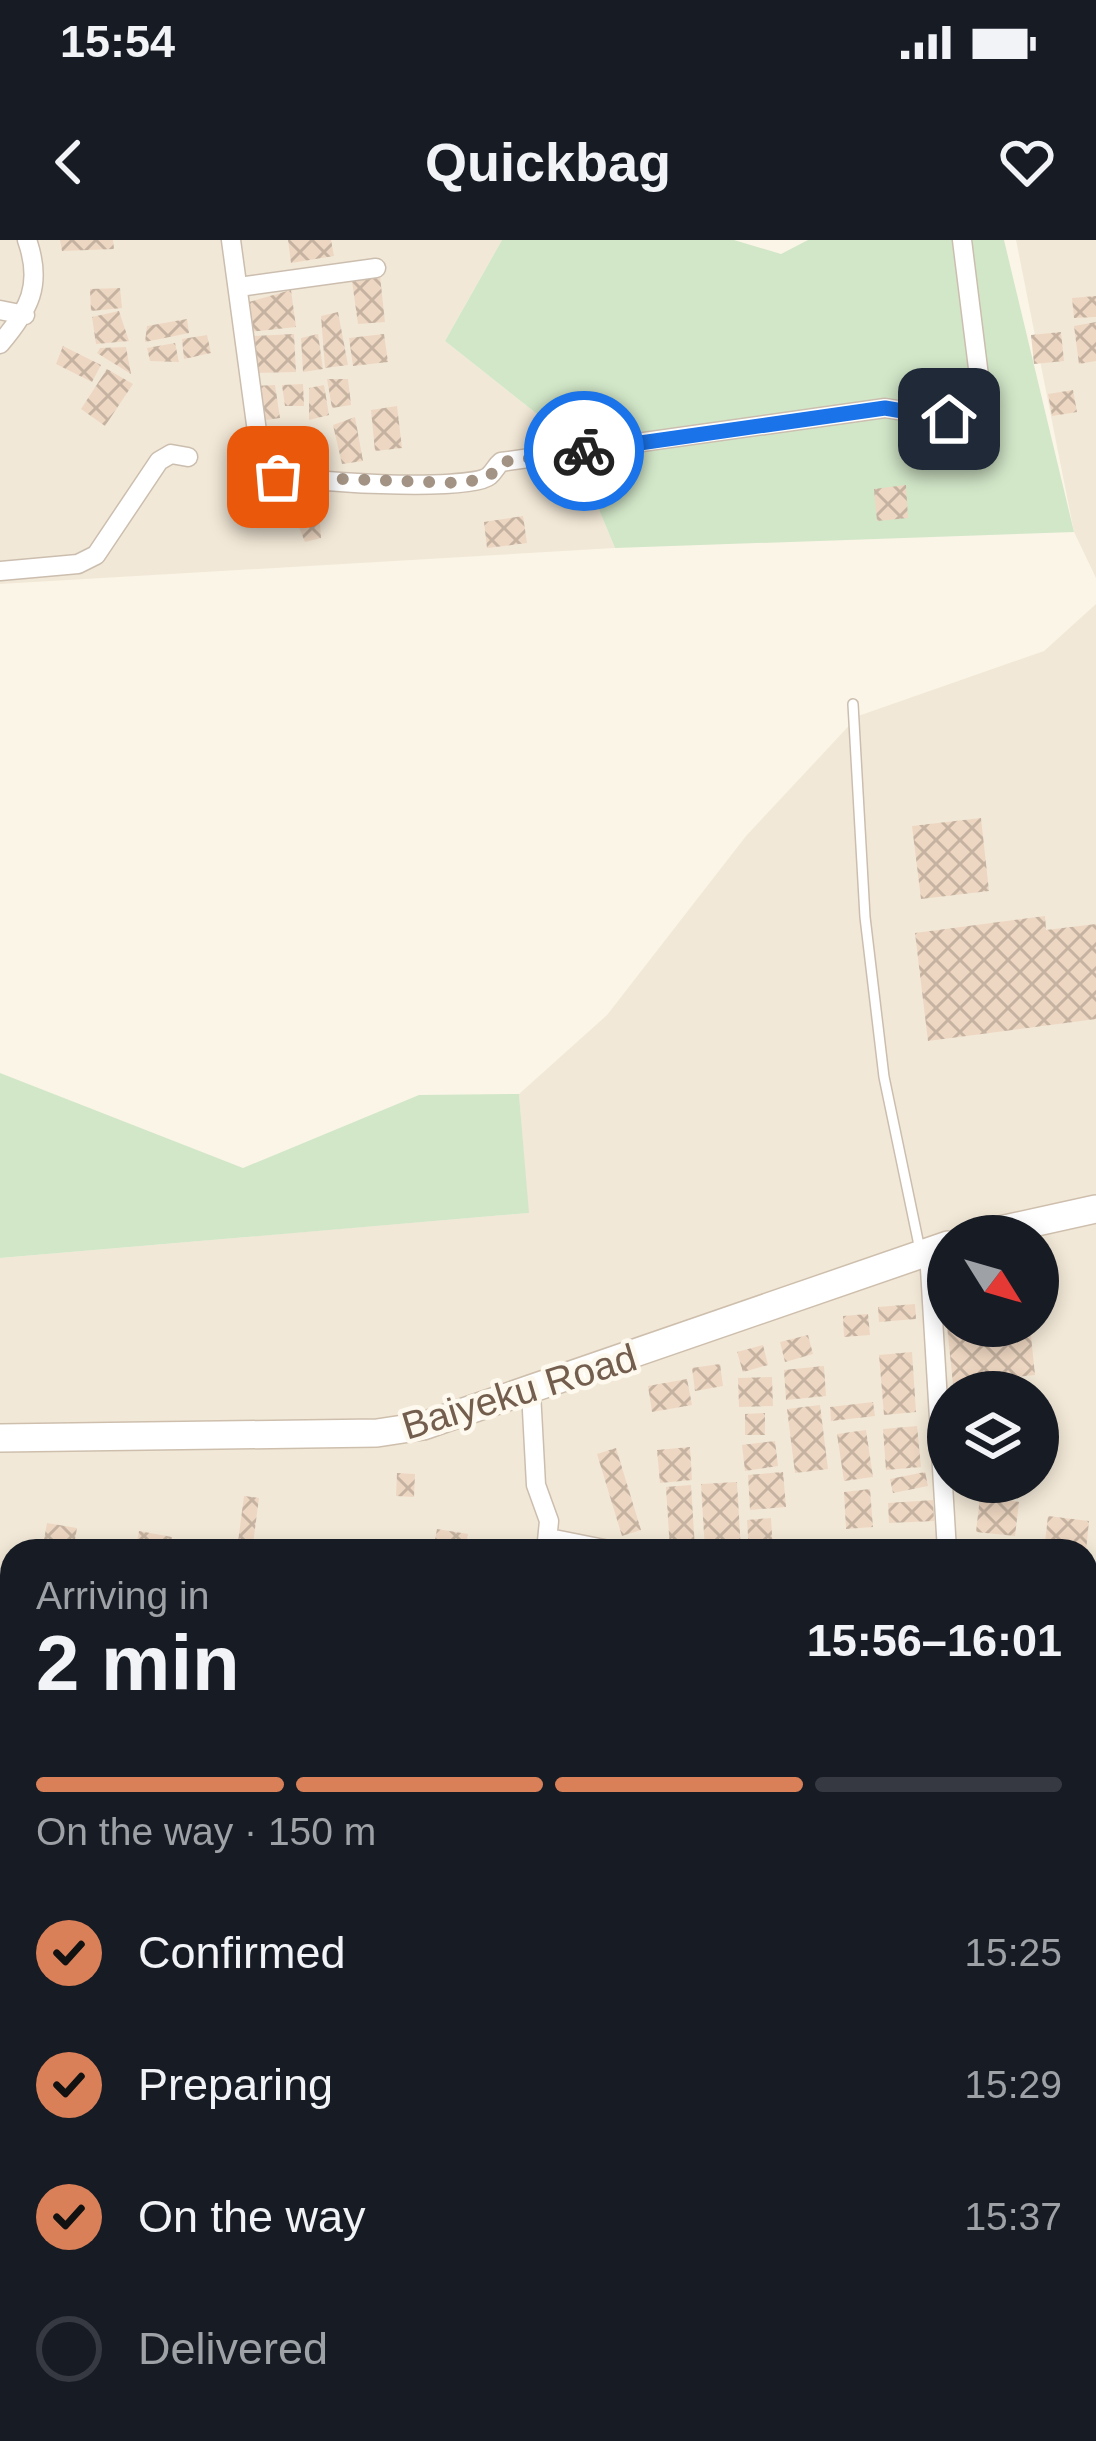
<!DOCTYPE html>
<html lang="en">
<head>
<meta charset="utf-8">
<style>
  body { margin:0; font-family:Helvetica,sans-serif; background:#242831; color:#f1f3f6; height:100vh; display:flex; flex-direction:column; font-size:45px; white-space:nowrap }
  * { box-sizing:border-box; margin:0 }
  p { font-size:39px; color:#9ea1a6 }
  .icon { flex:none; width:66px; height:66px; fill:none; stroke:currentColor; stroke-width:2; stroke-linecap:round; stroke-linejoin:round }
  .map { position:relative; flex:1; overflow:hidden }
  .details { position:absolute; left:0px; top:1299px; width:1098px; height:903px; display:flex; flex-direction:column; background:#171b24; border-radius:36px 36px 0 0; box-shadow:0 6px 18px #0003 }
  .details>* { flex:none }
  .needle { width:78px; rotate:127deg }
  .controls { position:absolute; left:927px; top:975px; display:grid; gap:24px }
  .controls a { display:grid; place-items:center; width:132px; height:132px; border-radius:50%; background:#171b24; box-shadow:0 6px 18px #0003; font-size:60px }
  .pin { position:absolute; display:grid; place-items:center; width:102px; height:102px; color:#fff; margin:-51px; border-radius:24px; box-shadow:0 6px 18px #0006 }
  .courier { position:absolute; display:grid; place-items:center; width:120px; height:120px; margin:-60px; border:9px solid #1a73e8; border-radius:50%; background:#fff; color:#222; box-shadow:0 3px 15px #0007 }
  .head em { font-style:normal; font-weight:700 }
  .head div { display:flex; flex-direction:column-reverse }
  .head { display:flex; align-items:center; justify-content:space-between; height:204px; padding:0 36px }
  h1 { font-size:78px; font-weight:700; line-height:90px }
  .bar { display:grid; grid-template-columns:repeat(4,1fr); gap:18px 12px; align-content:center; height:144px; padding:0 36px }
  .bar i { height:15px; border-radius:9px; background:#363941 }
  .bar .on { background:#da8058 }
  .bar p { grid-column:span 4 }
  ol { padding:0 36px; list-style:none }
  li { display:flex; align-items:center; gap:36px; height:132px }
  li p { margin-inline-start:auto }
  li .icon { padding:12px; border-radius:50%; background:#da8058; color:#111; stroke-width:4 }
  li:last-child { color:#9ea1a6 }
  li i { width:66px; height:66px; border:6px solid #363941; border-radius:50% }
  .status { display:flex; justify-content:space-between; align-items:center; height:84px; padding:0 60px; background:#171b24; direction:ltr }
  .status svg { height:33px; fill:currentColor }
  header { display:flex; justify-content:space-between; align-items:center; height:156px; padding:0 36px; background:#171b24; font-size:54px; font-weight:700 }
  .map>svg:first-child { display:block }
  .residential { fill:#f2e8d7; fill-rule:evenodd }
  .grass { fill:#d2e7c8 }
  .building { fill:url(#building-cross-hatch) }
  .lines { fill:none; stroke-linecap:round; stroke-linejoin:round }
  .service-casing { stroke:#ccbeaf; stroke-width:12 }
  .minor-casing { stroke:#ccbeaf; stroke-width:21 }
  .secondary-casing { stroke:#cebfad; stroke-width:30 }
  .service { stroke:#fff; stroke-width:9 }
  .minor { stroke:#fff; stroke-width:18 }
  .secondary { stroke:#fff; stroke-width:27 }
  .done { stroke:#a39384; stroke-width:12; stroke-dasharray:0 21.6 }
  .route { stroke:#1a73e8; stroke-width:15 }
  .labels { text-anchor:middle; stroke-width:9; stroke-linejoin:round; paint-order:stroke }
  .street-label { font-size:39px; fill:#735e4e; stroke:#fef9ee }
</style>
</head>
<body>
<div class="status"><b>15:54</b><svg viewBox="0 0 49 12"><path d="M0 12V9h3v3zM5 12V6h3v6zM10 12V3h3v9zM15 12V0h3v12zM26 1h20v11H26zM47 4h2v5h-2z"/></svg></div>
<header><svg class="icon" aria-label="back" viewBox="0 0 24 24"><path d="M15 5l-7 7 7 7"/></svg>Quickbag<svg class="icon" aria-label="heart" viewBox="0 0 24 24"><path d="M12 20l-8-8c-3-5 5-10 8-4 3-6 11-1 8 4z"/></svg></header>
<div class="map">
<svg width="1096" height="2201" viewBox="0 0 1096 2201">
  <defs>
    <pattern id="building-cross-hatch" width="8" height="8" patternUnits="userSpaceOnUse" patternTransform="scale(3)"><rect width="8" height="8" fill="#eed7c2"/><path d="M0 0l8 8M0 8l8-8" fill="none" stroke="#c5b2a0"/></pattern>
  </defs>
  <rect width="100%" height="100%" fill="#fbf5e8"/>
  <path class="residential" d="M 0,0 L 502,0 L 445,101 L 570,200 L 615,308 L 0,344 Z
    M 1016,0 L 1096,0 L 1096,338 L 1074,292 Z
    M 1096,364 L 1096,2201 L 482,2201 L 425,2190 L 1086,2190 L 1086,1311 L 12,1311 L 12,2190 L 0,2192 L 0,1018 L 528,973 L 519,854 L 607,775 L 746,596 L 858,476 L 1044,411 ZM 948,996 L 1038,996 L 1038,1086 L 948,1086 ZM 948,1152 L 1038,1152 L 1038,1242 L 948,1242 Z"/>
  <path class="grass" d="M 502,0 L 734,0 L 781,14 L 808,0 L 1004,0 L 1074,292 L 615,308 L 570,200 L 445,101 Z
    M 0,833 L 243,928 L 419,855 L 519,854 L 529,973 L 0,1018 Z
    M 425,2190 L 482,2201 L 0,2201 L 0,2192 L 12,2190 Z"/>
  <path class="building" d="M 60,0 L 113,0 L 114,9 L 62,11 Z
    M 288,0 L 331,0 L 334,16 L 291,23 Z
    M 380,36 L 385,82 L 358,84 L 352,41 Z
    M 120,48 L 122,68 L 91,71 L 90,49 Z
    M 291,50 L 296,87 L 249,92 L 249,62 Z
    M 1096,56 L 1096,77 L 1074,78 L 1072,58 Z
    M 119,71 L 129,101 L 96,104 L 92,77 Z
    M 338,72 L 348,125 L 325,128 L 321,76 Z
    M 187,79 L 189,93 L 145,102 L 147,86 Z
    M 1096,82 L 1096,121 L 1079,124 L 1074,86 Z
    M 1061,92 L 1064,121 L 1034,124 L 1031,95 Z
    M 294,94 L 296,132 L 252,133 L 252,96 Z
    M 318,94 L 323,129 L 303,132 L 301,98 Z
    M 384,94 L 388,122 L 353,126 L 349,98 Z
    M 207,95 L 211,113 L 184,119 L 182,99 Z
    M 175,103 L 179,122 L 150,121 L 147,108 Z
    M 63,106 L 101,125 L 92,142 L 56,124 Z
    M 126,107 L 131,134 L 97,113 L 100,108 Z
    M 107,129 L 133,144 L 105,186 L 81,169 Z
    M 327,139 L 348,139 L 351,165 L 332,168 Z
    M 303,144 L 304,166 L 285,166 L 282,145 Z
    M 275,145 L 280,178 L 258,181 L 254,146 Z
    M 324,145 L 329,175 L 309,180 L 309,148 Z
    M 1073,150 L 1077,172 L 1052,176 L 1048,154 Z
    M 397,166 L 402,208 L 375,211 L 371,170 Z
    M 355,177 L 363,221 L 342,224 L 333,185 Z
    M 264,190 L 306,190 L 315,221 L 271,225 Z
    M 906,245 L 908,278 L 877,281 L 874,249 Z
    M 319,269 L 321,298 L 305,302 L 294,275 Z
    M 523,276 L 527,303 L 487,308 L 484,282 Z
    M 981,578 L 989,651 L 921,659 L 912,586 Z
    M 1045,676 L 1046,690 L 1096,684 L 1096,779 L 928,801 L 915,693 Z
    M 915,1064 L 916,1079 L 879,1082 L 878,1067 Z
    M 868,1074 L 870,1095 L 844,1097 L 843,1076 Z
    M 947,1086 L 1030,1086 L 1035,1135 L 953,1144 Z
    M 808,1095 L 813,1114 L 785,1122 L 780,1102 Z
    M 763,1105 L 768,1125 L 743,1132 L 737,1112 Z
    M 912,1112 L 916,1172 L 884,1175 L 879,1115 Z
    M 720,1124 L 723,1146 L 695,1151 L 692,1128 Z
    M 824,1126 L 826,1156 L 786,1160 L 784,1130 Z
    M 772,1137 L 773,1166 L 739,1167 L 738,1138 Z
    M 687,1139 L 692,1165 L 652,1172 L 648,1146 Z
    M 873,1162 L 875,1176 L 831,1181 L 830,1167 Z
    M 820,1165 L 828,1229 L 795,1233 L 787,1169 Z
    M 765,1173 L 765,1195 L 745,1195 L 745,1174 Z
    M 917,1186 L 921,1227 L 886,1230 L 883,1189 Z
    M 866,1190 L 873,1237 L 844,1241 L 837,1194 Z
    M 775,1201 L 778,1226 L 745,1231 L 742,1205 Z
    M 690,1207 L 692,1240 L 660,1243 L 657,1210 Z
    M 616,1208 L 641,1290 L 622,1296 L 597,1214 Z
    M 783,1232 L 786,1267 L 750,1270 L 748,1235 Z
    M 925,1232 L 928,1246 L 893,1253 L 890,1239 Z
    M 397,1233 L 415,1234 L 414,1257 L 396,1256 Z
    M 737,1242 L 741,1311 L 705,1311 L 701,1244 Z
    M 691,1245 L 695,1309 L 670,1310 L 666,1247 Z
    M 870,1249 L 873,1287 L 846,1289 L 844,1252 Z
    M 244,1256 L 259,1258 L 253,1304 L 238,1302 Z
    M 980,1257 L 1019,1262 L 1015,1296 L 976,1292 Z
    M 933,1260 L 934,1281 L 889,1283 L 888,1263 Z
    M 1048,1276 L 1089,1281 L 1086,1311 L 1044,1311 Z
    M 771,1278 L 773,1311 L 749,1311 L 747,1280 Z
    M 47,1283 L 77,1288 L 73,1311 L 42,1311 Z
    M 437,1289 L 468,1294 L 465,1311 L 433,1311 Z
    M 139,1291 L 172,1297 L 169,1311 L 135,1311 Z
    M 0,1358 L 9,1359 L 9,1431 L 0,1430 Z
    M 0,1483 L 12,1483 L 12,1518 L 0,1518 Z
    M 0,1687 L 12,1688 L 12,1719 L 0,1718 Z"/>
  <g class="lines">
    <g class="service-casing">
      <path id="service" d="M 853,464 L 865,677 L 884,837 L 920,1010"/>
    </g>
    <g class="minor-casing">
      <path id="minor" d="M 231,0 L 261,221 L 269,232 C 292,243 471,252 489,236 C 494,232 496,226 501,222 L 885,168 L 985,184 L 962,0
        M 239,47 L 376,28
        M 0,70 L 25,75
        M 0,104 C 29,70 43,45 27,0
        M 0,331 L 78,324 L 96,315 L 159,221 L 171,214 L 188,217
        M 929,1012 L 947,1311
        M 531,1152 L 536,1245 L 549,1281 L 546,1311
        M 549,1298 L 614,1311
        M 1086,1380 L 1096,1381
        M 0,1454 L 12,1460
        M 1086,1584 L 1096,1585
        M 0,1740 L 12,1741
        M 1086,1788 L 1096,1788
        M 1086,2099 L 1096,2103
        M 2,2109 L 12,2059
        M 796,2190 L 797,2190
        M 599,2199 L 604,2190
        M 923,2201 L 930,2190"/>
    </g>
    <g class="secondary-casing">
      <path id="secondary" d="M 973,996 L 1096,969
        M 0,1198 L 377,1193 L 423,1186 L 948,1005"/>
    </g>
    <use href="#service" class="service"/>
    <use href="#minor" class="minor"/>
    <use href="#secondary" class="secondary"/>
  </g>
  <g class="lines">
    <path class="done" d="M 278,237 L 462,243 L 489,237 L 501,222 L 584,211"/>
    <path class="route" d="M 584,211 L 885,168 L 949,179"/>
  </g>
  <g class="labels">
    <g class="street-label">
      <text transform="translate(519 1151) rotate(-17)" y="14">Baiyeku Road</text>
    </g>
  </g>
</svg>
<div class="controls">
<a><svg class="needle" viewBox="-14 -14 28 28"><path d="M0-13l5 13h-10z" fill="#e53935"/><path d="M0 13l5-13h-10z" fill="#9ea1a6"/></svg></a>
<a><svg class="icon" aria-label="layers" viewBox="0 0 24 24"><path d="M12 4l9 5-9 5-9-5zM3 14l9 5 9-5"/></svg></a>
</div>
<div class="pin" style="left:278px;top:237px;background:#ea580c"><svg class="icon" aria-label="bag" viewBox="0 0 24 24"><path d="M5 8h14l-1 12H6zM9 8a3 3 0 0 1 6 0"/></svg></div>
<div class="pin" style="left:949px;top:179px;background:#1f2937"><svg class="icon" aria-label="home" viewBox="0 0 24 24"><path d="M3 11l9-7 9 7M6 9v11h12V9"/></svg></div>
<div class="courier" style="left:584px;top:211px"><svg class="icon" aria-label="bike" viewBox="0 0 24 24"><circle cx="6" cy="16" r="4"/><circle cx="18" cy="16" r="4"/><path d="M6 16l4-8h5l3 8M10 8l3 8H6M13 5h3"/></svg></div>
<section class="details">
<div class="head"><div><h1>2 min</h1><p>Arriving in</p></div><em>15:56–16:01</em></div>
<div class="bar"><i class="on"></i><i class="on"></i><i class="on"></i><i></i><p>On the way · 150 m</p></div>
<ol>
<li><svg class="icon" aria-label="check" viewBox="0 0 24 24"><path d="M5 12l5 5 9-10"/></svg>Confirmed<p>15:25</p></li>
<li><svg class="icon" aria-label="check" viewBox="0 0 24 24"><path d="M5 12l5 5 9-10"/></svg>Preparing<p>15:29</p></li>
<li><svg class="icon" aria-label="check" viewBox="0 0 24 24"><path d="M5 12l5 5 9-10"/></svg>On the way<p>15:37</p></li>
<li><i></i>Delivered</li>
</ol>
</section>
</div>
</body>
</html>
